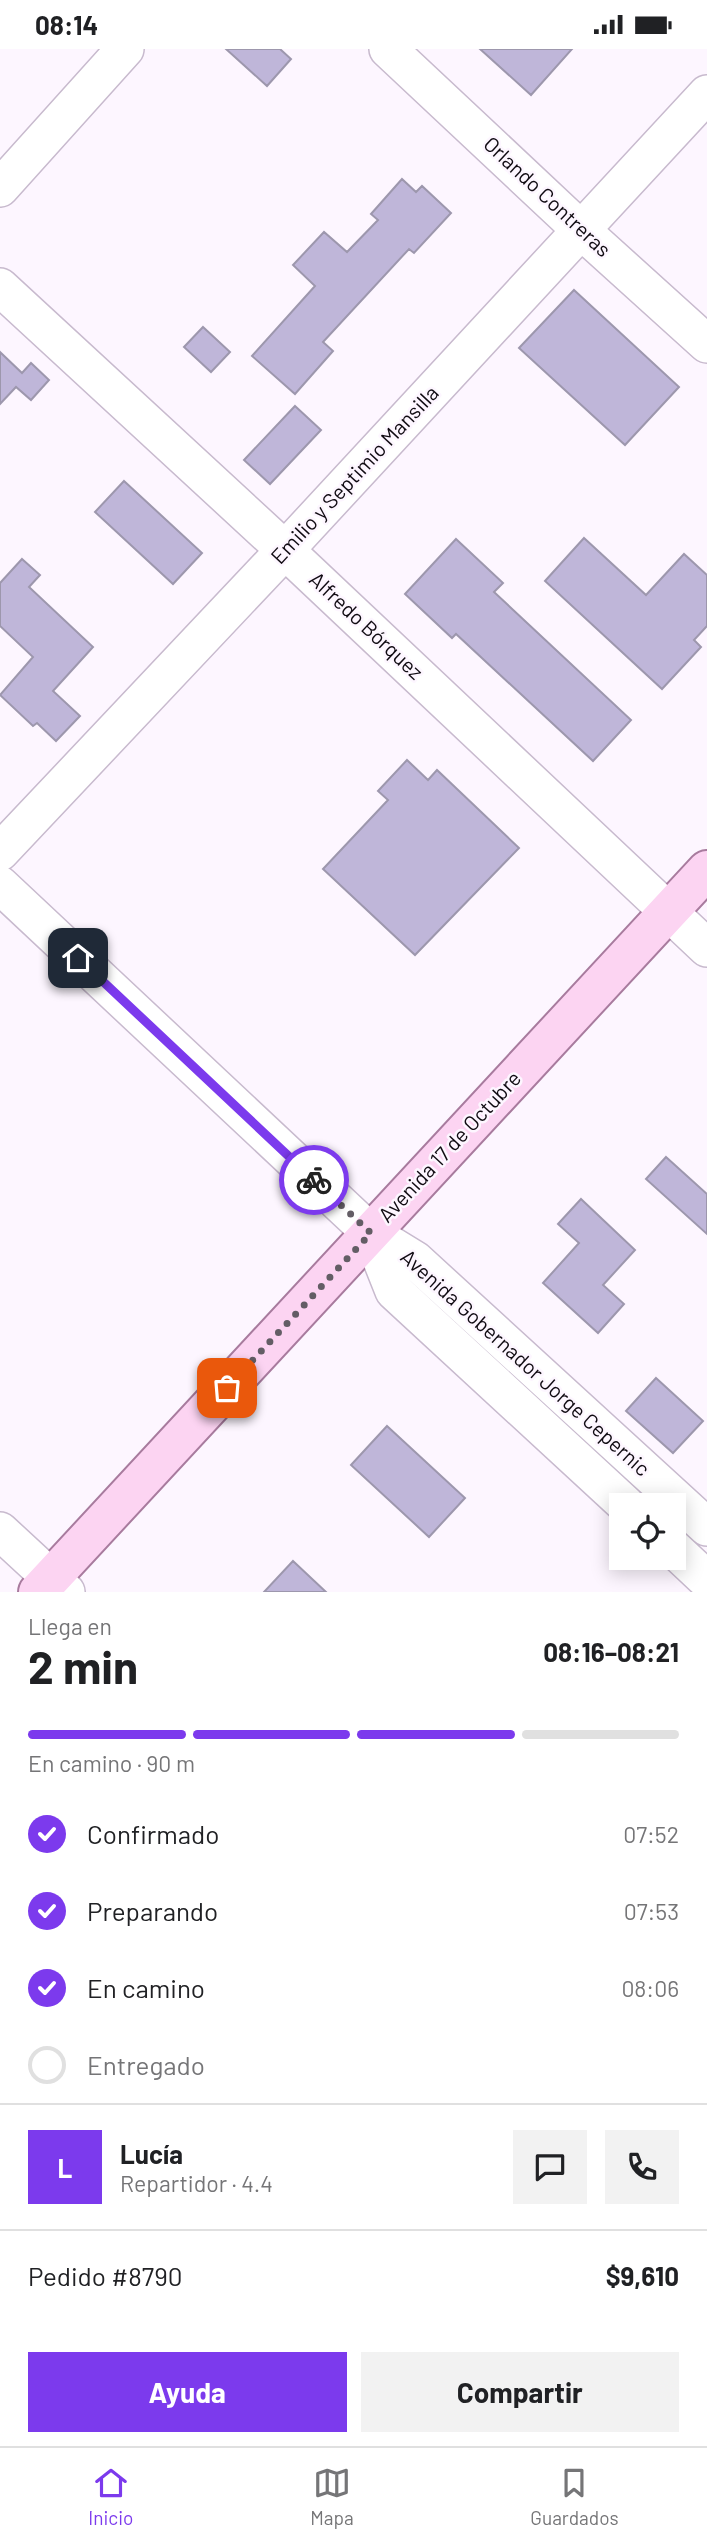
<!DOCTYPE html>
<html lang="es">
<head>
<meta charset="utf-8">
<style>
  body { margin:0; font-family:Barlow,sans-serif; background:#f2f2f2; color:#202124; height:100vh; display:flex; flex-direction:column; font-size:26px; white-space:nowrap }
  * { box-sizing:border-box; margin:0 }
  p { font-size:23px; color:#757577 }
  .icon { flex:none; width:38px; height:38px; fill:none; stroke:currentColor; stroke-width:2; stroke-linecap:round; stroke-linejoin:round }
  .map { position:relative; height:1543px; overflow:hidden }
  .panel { display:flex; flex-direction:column; background:#fff; flex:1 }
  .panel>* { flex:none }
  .controls { position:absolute; left:609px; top:1444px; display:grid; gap:14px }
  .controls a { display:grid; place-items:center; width:77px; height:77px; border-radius:0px; background:#fff; box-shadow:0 4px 18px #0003; font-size:35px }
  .pin { position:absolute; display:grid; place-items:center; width:60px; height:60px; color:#fff; margin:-30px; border-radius:14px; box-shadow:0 4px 10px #0006 }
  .courier { position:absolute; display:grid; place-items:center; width:70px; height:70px; margin:-35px; border:5px solid #7c3aed; border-radius:50%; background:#fff; color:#222; box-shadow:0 2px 9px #0007 }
  .head em { font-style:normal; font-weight:700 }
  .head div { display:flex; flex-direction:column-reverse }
  .head { display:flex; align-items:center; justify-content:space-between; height:119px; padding:0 28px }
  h1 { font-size:46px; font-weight:700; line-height:52px }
  .bar { display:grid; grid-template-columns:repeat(4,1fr); gap:10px 7px; align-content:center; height:84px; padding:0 28px }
  .bar i { height:9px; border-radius:5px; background:#e0e0e0 }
  .bar .on { background:#7c3aed }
  .bar p { grid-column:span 4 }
  .line { display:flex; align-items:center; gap:18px; padding:0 28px; border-top:2px solid #e0e0e0 }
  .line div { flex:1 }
  .round { display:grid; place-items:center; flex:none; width:74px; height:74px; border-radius:0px; background:#f2f2f2 }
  ol { padding:0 28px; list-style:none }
  li { display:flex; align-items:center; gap:21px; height:77px }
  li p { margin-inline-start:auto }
  li .icon { padding:7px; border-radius:50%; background:#7c3aed; color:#fff; stroke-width:4 }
  li:last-child { color:#757577 }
  li i { width:38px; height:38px; border:4px solid #e0e0e0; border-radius:50% }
  .button { display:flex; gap:14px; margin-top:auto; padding:14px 28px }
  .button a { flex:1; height:80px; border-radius:0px; background:#7c3aed; color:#fff; font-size:28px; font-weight:700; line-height:80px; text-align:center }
  .button a+a { background:#f2f2f2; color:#202124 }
  .status { display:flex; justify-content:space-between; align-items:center; height:49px; padding:0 35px; background:#fff; direction:ltr }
  .status svg { height:19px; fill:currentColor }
  .tab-bar { display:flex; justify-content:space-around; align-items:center; height:98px; border-top:2px solid #e0e0e0; background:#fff; font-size:19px; color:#757577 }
  .tab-bar a { display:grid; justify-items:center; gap:4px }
  .tab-bar .on { color:#7c3aed }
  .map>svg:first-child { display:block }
  .building { fill:#bfb6d9; stroke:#9d97ad; stroke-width:2 }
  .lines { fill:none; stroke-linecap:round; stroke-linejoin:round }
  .minor-casing { stroke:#c8bace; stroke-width:40 }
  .major-casing { stroke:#a87b9e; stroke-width:42 }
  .minor { stroke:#fff; stroke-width:37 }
  .major { stroke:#fcd4f2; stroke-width:38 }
  .done { stroke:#635d65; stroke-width:7; stroke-dasharray:0 12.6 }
  .route { stroke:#7c3aed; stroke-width:9 }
  .labels { text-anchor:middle; stroke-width:5; stroke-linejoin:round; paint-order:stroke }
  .street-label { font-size:21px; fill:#100b12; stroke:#fdf6ff }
</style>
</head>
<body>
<div class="status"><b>08:14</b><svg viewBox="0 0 49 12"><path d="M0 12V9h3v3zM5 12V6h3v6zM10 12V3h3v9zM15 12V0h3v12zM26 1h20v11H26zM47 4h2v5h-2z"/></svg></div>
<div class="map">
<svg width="707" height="1543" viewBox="0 0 707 1543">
  <rect width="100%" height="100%" fill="#fdf6ff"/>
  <path class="building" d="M 226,0 L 280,0 L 291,10 L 267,37 Z
    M 480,0 L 572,0 L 531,46 Z
    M 402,130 L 416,143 L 422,137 L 451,164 L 414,204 L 409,200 L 323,293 L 333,302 L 295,345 L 252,307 L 315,237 L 293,216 L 324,183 L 347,203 L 378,171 L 371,165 Z
    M 574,241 L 679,338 L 625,396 L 519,299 Z
    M 203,278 L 230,303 L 211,323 L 184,298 Z
    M 0,303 L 22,324 L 31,314 L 49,331 L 31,351 L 16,338 L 0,355 Z
    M 295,357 L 321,381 L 270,435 L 244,411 Z
    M 124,432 L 202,504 L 173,535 L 95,463 Z
    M 584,489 L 646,546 L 684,505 L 707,526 L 707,577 L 694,591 L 701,598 L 662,640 L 545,532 Z
    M 456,490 L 503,534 L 494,543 L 631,671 L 593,712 L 456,585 L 452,589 L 405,545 Z
    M 22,510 L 40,526 L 29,538 L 93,598 L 53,642 L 80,667 L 56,692 L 37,674 L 33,677 L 0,646 L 33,608 L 0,577 L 0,534 Z
    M 407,711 L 428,731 L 437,721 L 519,799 L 415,906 L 323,820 L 388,751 L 378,742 Z
    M 666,1108 L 707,1145 L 707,1185 L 646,1130 Z
    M 581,1150 L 635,1201 L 603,1236 L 624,1255 L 598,1284 L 543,1234 L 579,1194 L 558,1175 Z
    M 656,1329 L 703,1372 L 673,1404 L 626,1362 Z
    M 387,1377 L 465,1449 L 429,1488 L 351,1416 Z
    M 293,1512 L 326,1543 L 264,1543 Z"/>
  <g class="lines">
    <g class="minor-casing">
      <path id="minor" d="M 388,0 L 581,181 L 707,295
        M 0,139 L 125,0
        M 0,238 L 285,501 L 707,899
        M 0,803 L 285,501 L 707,45
        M 0,836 L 371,1184 L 415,1211 L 707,1478
        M 371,1184 L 394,1242 L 626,1456
        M 0,1482 L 66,1543
        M 674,1500 L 707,1531"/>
    </g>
    <g class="major-casing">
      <path id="major" d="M 38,1543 L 707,821"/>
    </g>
    <use href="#minor" class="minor"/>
    <use href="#major" class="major"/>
  </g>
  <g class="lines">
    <path class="done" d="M 227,1339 L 371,1184 L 314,1131"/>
    <path class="route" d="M 78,909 L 314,1131"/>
  </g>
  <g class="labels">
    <g class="street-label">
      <text transform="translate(547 148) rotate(43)" y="7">Orlando Contreras</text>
      <text transform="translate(355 426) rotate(-47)" y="7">Emilio y Septimio Mansilla</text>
      <text transform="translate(366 577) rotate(43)" y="7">Alfredo Bórquez</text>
      <text transform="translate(450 1098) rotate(-47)" y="7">Avenida 17 de Octubre</text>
      <text transform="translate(525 1314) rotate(42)" y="7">Avenida Gobernador Jorge Cepernic</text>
    </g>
  </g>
</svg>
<div class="controls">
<a><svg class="icon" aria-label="locate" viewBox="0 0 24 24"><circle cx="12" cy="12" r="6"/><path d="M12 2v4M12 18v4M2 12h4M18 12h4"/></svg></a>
</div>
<div class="pin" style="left:227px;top:1339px;background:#ea580c"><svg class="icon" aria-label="bag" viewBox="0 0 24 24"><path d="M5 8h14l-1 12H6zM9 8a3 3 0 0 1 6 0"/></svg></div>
<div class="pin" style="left:78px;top:909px;background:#1f2937"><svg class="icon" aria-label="home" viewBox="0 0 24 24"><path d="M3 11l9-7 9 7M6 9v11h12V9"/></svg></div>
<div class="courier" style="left:314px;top:1131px"><svg class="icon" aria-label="bike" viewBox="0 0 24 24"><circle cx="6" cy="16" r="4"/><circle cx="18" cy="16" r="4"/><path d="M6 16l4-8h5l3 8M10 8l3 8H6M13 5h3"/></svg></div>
</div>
<section class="panel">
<div class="head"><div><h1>2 min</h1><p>Llega en</p></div><em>08:16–08:21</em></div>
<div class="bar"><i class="on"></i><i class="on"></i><i class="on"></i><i></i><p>En camino · 90 m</p></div>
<ol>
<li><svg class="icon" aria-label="check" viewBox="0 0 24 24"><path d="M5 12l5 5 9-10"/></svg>Confirmado<p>07:52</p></li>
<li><svg class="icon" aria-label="check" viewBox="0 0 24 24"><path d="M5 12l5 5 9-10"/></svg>Preparando<p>07:53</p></li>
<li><svg class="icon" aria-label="check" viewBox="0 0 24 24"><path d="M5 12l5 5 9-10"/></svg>En camino<p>08:06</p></li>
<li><i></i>Entregado</li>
</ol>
<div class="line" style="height:126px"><b class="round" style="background:#7c3aed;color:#fff">L</b><div><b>Lucía</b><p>Repartidor · 4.4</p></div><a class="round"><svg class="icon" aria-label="chat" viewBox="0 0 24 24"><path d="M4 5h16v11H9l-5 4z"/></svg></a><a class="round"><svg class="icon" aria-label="phone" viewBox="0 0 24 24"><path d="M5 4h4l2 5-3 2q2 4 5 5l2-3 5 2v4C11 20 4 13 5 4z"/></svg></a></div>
<div class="line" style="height:91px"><div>Pedido #8790</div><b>$9,610</b></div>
<div class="button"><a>Ayuda</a><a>Compartir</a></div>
</section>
<nav class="tab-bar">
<a class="on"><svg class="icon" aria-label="home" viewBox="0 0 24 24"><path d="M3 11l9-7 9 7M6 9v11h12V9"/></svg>Inicio</a>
<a><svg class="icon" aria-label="map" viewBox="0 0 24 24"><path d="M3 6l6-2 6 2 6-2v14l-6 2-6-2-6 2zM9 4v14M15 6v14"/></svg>Mapa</a>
<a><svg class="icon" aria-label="saved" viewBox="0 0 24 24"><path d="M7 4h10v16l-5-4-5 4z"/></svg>Guardados</a>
</nav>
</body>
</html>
